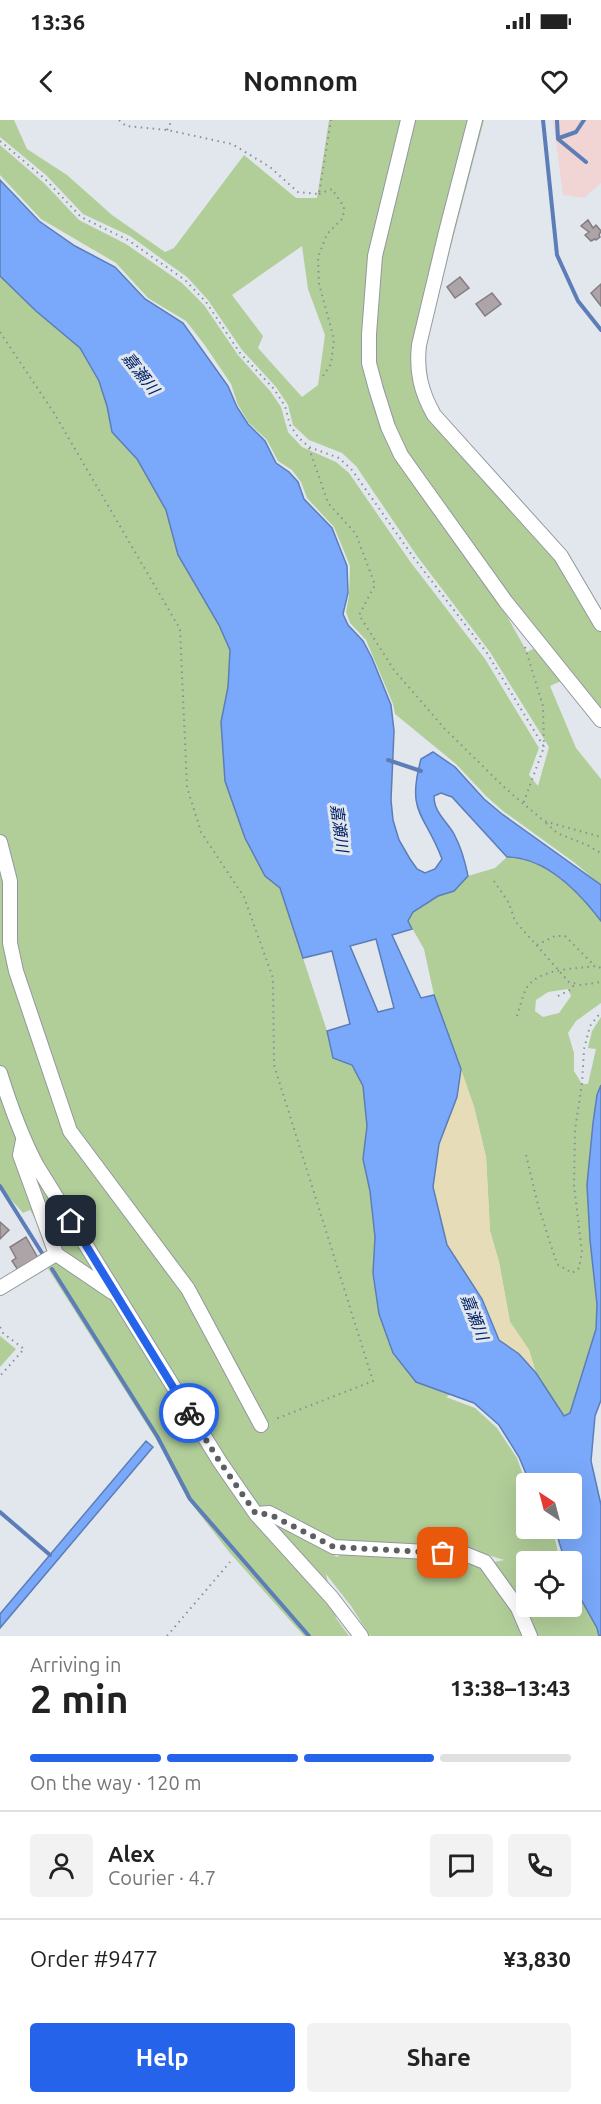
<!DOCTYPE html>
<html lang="en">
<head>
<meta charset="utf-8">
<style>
  body { margin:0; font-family:Ubuntu,"Noto Sans JP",sans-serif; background:#f2f2f2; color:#222; height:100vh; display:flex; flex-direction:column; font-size:22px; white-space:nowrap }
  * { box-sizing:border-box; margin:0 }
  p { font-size:20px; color:#767676 }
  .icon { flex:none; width:33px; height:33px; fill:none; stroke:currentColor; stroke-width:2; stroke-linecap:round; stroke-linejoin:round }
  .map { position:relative; height:1516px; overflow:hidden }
  .sheet { display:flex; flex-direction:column; background:#fff; flex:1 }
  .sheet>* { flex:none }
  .needle { width:39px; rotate:324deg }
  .controls { position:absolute; left:516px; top:1353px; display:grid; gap:12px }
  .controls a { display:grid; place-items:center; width:66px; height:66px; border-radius:6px; background:#fff; box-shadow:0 6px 24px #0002; font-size:30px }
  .pin { position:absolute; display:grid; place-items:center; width:51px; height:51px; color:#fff; margin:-26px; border-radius:12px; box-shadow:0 3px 9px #0006 }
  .courier { position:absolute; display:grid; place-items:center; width:60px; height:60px; margin:-30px; border:4px solid #2563eb; border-radius:50%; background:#fff; color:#222; box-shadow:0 2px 8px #0007 }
  .summary em { font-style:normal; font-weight:700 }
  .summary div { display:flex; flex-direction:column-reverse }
  .summary { display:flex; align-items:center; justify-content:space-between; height:102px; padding:0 30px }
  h1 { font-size:39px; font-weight:700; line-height:45px }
  .bar { display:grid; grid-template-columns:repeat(4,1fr); gap:9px 6px; align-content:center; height:72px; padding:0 30px }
  .bar i { height:8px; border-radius:4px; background:#e0e0e0 }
  .bar .active { background:#2563eb }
  .bar p { grid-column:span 4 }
  .line { display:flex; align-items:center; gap:15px; padding:0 30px; border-top:2px solid #e0e0e0 }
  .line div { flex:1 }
  .round { display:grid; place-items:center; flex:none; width:63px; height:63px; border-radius:6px; background:#f2f2f2 }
  .button { display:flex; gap:12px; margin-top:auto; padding:12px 30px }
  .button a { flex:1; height:69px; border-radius:6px; background:#2563eb; color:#fff; font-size:24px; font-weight:700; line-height:69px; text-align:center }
  .button a+a { background:#f2f2f2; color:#222 }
  .status { display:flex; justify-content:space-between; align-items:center; height:42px; padding:0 30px; background:#fff; direction:ltr }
  .status svg { height:16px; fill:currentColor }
  header { display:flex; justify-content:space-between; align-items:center; height:78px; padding:0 30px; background:#fff; font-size:27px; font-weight:700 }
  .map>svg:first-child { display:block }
  .commercial { fill:#f0d5d4 }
  .green { fill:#b1ce99; fill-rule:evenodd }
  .sand { fill:#e6dcb7 }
  .water { fill:#7aa9fb; stroke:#5c7db7; stroke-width:1.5; fill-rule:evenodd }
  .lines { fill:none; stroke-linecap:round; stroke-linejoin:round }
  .stream { stroke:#5c7db7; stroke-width:4 }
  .building { fill:#ada4a7; stroke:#857d80; stroke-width:1.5 }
  .minor-casing { stroke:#93989e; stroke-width:16 }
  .path { stroke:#8b8f93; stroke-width:2; stroke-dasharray:1.5 4.5; stroke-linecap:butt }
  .minor { stroke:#fff; stroke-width:14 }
  .done { stroke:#5c6063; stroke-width:6; stroke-dasharray:0 10.8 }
  .route { stroke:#2563eb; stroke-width:8 }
  .labels { text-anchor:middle; stroke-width:6; stroke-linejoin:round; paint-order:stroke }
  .water-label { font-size:16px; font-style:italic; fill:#002166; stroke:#e1e7ed }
</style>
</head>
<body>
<div class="status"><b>13:36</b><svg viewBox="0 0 49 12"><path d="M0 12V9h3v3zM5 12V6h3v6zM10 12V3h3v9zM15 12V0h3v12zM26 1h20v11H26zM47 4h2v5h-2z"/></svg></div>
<header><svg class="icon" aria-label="back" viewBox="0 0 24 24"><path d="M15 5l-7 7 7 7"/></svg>Nomnom<svg class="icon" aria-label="heart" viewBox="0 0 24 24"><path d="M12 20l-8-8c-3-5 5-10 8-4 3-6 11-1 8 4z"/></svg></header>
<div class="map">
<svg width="601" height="1516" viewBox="0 0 601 1516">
  <rect width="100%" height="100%" fill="#e1e7ed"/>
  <path class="commercial" d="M 553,0 L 601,0 L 601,63 L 584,78 L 563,75 Z"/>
  <path class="green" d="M 0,0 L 14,0 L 27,29 L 67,55 L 112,95 L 165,132 L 174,128 L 244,35 L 296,78 L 317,78 L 329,0 L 484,0 L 431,202 L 423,246 L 434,288 L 566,434 L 601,489 L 601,591 L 503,489 L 527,532 L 535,528 L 561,561 L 550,566 L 576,628 L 601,659 L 601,765 L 575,743 L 503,691 L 486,676 L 456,644 L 395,594 L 393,584 L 366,520 L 350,503 L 346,492 L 349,475 L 350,446 L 334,407 L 307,378 L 301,362 L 292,350 L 278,341 L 267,320 L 249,303 L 238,285 L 231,264 L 204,224 L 186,201 L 148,178 L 116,143 L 41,99 L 0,55 L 0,25 L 44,63 L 79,100 L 126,124 L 182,163 L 204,185 L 238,235 L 271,272 L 281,287 L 288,312 L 302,327 L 336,342 L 349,353 L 409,440 L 485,539 L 539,628 L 529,655 L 538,666 L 549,627 L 490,532 L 417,436 L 356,346 L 342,333 L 309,320 L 293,305 L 288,285 L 276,267 L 242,230 L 208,180 L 187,157 L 130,116 L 83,94 L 46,55 L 0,17 ZM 302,126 L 308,169 L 325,215 L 318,265 L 302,277 L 258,228 L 263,216 L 232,175 Z
    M 0,156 L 36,191 L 80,227 L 99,261 L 255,498 L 280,768 L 327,911 L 333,938 L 352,945 L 363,966 L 367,1006 L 363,1039 L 370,1071 L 375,1117 L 373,1153 L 379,1194 L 393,1233 L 416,1262 L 451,1274 L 446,1277 L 475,1288 L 497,1308 L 517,1338 L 526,1364 L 526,1408 L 553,1409 L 559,1438 L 563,1435 L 565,1441 L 526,1442 L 526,1486 L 572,1486 L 572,1463 L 575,1470 L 601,1455 L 601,1516 L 370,1516 L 351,1486 L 326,1454 L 336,1498 L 349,1516 L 304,1516 L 230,1433 L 187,1378 L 161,1327 L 47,1147 L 47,1119 L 30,1090 L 23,1093 L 0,1067 ZM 287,1409 L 337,1422 L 472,1430 L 504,1440 L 479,1445 L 462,1438 L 346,1431 L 337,1437 Z
    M 507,737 C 546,737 579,772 601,801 L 601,883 L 576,901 L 568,913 L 574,933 L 574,951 L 582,964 L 588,964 L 596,929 L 588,928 L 592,911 L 601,897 L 601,965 L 597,975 L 593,1003 L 587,1065 L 590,1120 L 597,1184 L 596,1209 L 570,1293 L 564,1296 L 536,1253 L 529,1230 L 510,1202 L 499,1142 L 490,1111 L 486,1037 L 474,987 L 434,875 L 424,829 L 408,801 L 412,792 L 425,782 L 438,776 L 454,771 L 468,756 L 495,748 ZM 568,869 L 571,876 L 559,893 L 543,897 L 535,891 L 536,880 L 548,872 Z
    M 0,1216 L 16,1229 L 0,1247 Z"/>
  <path class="sand" d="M 461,949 L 474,987 L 486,1037 L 490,1111 L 499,1142 L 510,1202 L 529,1230 L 536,1253 L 519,1234 L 500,1220 L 482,1179 L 447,1125 L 433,1067 L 439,1024 L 457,977 Z"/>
  <path class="water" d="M 0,60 L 39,101 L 75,126 L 115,147 L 145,179 L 183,203 L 228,266 L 237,287 L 248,304 L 265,321 L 276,343 L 289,352 L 298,362 L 304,379 L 332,408 L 347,446 L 348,473 L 343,494 L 348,505 L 363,521 L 372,538 L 391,585 L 394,611 L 391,680 L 393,700 L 399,720 L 410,739 L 417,749 L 425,753 L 435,749 L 442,739 C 425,693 406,694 421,639 L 433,632 L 455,647 L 484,679 L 502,694 L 601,765 L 601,801 C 579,772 546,737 507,737 L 452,677 L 441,673 L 434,676 C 434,693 446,700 454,714 C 461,727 465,741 468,756 L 454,771 L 438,776 L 413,792 L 408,801 L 412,809 L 392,815 L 421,878 L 434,875 L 461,949 L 457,977 L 439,1024 L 433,1067 L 447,1125 L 482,1179 L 499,1220 L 519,1234 L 536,1253 L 564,1296 L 570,1293 L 596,1209 L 597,1184 L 590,1120 L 587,1065 L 593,1003 L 597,975 L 601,965 L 601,1280 L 595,1296 L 591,1341 L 601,1385 L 601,1516 L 599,1516 L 597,1508 L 572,1463 L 572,1442 L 565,1441 L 555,1409 L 572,1408 L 572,1364 L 530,1363 L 519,1337 L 499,1305 L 474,1283 L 416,1262 L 393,1233 L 379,1194 L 373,1153 L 375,1117 L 370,1071 L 363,1039 L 367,1006 L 363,966 L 352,945 L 333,938 L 327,911 L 350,904 L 332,831 L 303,838 L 280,768 L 265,756 L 245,718 L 225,661 L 221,602 L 228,567 L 230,530 L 219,505 L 178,435 L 166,390 L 137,339 L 112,312 L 107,286 L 99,261 L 80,228 L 36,191 L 0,156 ZM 376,819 L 394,888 L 378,892 L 350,826 Z
    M 146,1321 L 153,1327 L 0,1508 L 0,1494 Z"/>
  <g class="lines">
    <path class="stream" d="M 543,0 L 557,135 L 578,181 L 601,210
      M 557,0 L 558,19 L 586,42
      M 559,18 L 576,12 L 584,0
      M 388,640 L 421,651
      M 0,1066 L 42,1133
      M 52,1149 L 157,1316 L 190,1379 L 309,1516
      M 0,1392 L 50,1435"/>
  </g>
  <path class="building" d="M 588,100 L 593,108 L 596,105 L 601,111 L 599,115 L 600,117 L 596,120 L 595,119 L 591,121 L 585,115 L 589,112 L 581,106 Z
    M 460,157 L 469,168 L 455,178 L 447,167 Z
    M 601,164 L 601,186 L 591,173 Z
    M 492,173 L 501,184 L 485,196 L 476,184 Z
    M 0,1102 L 9,1110 L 0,1119 Z
    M 26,1117 L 38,1138 L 18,1150 L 12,1141 L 16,1138 L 10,1127 Z"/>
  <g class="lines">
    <g class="minor-casing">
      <path id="minor" d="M 408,0 L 375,136 L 369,214 L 369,243 L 376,269 L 388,307 L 401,335 L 418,359 L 506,482 L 601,600
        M 475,0 L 446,112 L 419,225 C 416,251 421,272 434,295 L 561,436 L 601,504
        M 0,722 L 10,761 L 10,823 L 16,851 L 70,1011 L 188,1169 L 261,1305
        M 0,953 C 10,985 21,1016 37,1046 L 220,1342 L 256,1394 L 332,1478 L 361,1516
        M 23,1020 L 20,1035 L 56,1134 L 112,1172
        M 0,1168 L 56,1134
        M 256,1394 L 269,1393 L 334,1427 L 465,1434 L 485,1442 L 518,1488 L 530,1516"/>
    </g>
    <path class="path" d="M 119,0 L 126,6 L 167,10 L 232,24 L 270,47 L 298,72 L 319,74 L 331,0
      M 167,10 L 172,0
      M 0,21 L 45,59 L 81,97 L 128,120 L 185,160 L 206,182 L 240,233 L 274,269 L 285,286 L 290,305 L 298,317 L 309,327 L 339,338 L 352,350 L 414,438 L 487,533 L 544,627 L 523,684
      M 319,74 L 332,69 L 344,87 L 343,98 L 327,114 L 318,137 L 319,164 L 334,219 L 331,244 L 321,259
      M 0,212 L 54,293 L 180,509 L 187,667 L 201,712 L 244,777 L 273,858 L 274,945 L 373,1261 L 273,1300
      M 309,328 L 328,383 L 356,414 L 375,465 L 359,495 L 394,550 L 444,608 L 506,669 L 544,701 L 601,717
      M 525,527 L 543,586 L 544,627
      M 546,703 L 557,713 L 587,725 L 601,733
      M 494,761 L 509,783 L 515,801 L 569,862 L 581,865 L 601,862
      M 537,825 L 555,816 L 565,816 L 595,846
      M 558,876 L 572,869 L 574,864
      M 517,896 C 520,887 522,877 526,869 C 538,848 575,849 596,846 L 601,848
      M 526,1035 L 538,1085 L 557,1144 L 572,1153 L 579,1148 L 582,1132 L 574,1066 L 575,1010 L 582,964 L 584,929 L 590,906 L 601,892
      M 0,1207 L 3,1213 L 24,1229 L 0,1256
      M 167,1516 L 230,1442"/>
    <use href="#minor" class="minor"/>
  </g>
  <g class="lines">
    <path class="done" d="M 189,1293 L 220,1342 L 256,1394 L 269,1394 L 334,1427 L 443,1433"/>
    <path class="route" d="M 71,1101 L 189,1293"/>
  </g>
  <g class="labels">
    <g class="water-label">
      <text transform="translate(141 253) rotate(52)" y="6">嘉瀬川</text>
      <text transform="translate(340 708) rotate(83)" y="6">嘉瀬川</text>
      <text transform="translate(475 1197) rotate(69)" y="6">嘉瀬川</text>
    </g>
  </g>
</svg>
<div class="controls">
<a><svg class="needle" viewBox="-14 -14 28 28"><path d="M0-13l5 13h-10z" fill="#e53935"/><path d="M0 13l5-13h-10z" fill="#767676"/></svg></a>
<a><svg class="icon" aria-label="locate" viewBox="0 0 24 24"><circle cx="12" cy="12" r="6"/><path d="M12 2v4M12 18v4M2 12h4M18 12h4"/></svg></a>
</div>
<div class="pin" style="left:443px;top:1433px;background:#ea580c"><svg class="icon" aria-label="bag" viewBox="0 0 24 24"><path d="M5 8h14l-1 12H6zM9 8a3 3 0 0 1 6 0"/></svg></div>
<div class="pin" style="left:71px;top:1101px;background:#1f2937"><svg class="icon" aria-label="home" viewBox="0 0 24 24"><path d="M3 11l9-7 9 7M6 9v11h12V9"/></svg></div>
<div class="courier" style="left:189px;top:1293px"><svg class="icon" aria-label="bike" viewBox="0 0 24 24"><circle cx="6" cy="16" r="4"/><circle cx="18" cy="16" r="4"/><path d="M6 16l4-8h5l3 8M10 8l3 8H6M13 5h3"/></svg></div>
</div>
<section class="sheet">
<div class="summary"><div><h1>2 min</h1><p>Arriving in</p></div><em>13:38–13:43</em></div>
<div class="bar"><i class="active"></i><i class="active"></i><i class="active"></i><i></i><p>On the way · 120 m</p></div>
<div class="line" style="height:108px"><a class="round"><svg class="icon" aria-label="person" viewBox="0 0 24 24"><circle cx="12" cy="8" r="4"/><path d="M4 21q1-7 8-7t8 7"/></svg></a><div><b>Alex</b><p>Courier · 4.7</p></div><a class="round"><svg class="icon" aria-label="chat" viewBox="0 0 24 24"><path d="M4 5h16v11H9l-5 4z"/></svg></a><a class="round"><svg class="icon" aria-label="phone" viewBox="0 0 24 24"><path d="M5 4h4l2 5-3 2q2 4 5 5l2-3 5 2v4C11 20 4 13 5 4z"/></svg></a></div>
<div class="line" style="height:78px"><div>Order #9477</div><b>¥3,830</b></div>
<div class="button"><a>Help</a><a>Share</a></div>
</section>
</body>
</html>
